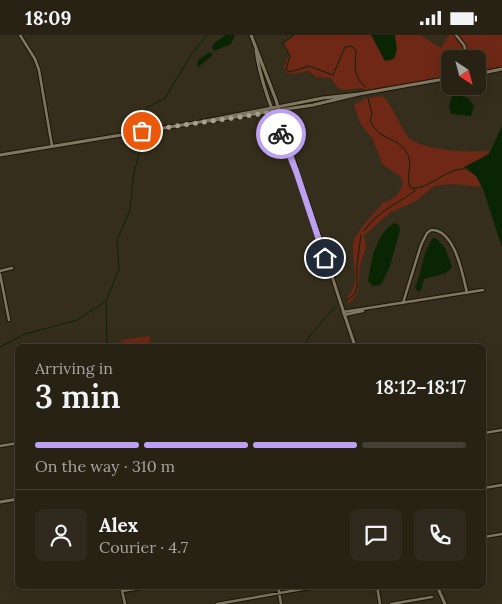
<!DOCTYPE html>
<html lang="en">
<head>
<meta charset="utf-8">
<style>
  body { margin:0; font-family:Lora,serif; background:#302a1e; color:#f1f3f6; height:100vh; display:flex; flex-direction:column; font-size:19px; white-space:nowrap }
  * { box-sizing:border-box; margin:0 }
  p { font-size:16px; color:#a5a4a0 }
  .icon { flex:none; width:28px; height:28px; fill:none; stroke:currentColor; stroke-width:2; stroke-linecap:round; stroke-linejoin:round }
  .map { position:relative; flex:1; overflow:hidden }
  .side { position:absolute; left:15px; top:309px; width:471px; height:245px; display:flex; flex-direction:column; background:#282215; border-radius:8px; box-shadow:0 5px 20px #0002,0 0 0 1px #443f34 }
  .side>* { flex:none }
  .needle { width:32px; rotate:144deg }
  .fabs { position:absolute; left:441px; top:15px; display:grid; gap:10px }
  .fabs a { display:grid; place-items:center; width:45px; height:45px; border-radius:8px; background:#282215; box-shadow:0 5px 20px #0002,0 0 0 1px #443f34; font-size:25px }
  .pin { position:absolute; display:grid; place-items:center; width:42px; height:42px; color:#fff; margin:-21px; border:2px solid #fff; border-radius:50%; box-shadow:0 1px 5px #0007 }
  .courier { position:absolute; display:grid; place-items:center; width:50px; height:50px; margin:-25px; border:4px solid #bca0f2; border-radius:50%; background:#fff; color:#222; box-shadow:0 1px 6px #0007 }
  .overview em { font-style:normal; font-weight:600 }
  .overview div { display:flex; flex-direction:column-reverse }
  .overview { display:flex; align-items:center; justify-content:space-between; height:85px; padding:0 20px }
  h1 { font-size:32px; font-weight:600; line-height:38px }
  .bar { display:grid; grid-template-columns:repeat(4,1fr); gap:8px 5px; align-content:center; height:60px; padding:0 20px }
  .bar i { height:6px; border-radius:4px; background:#443f34 }
  .bar .on { background:#bca0f2 }
  .bar p { grid-column:span 4 }
  .line { display:flex; align-items:center; gap:12px; padding:0 20px; border-top:1px solid #443f34 }
  .line div { flex:1 }
  .round { display:grid; place-items:center; flex:none; width:52px; height:52px; border-radius:8px; background:#302a1e }
  .status { display:flex; justify-content:space-between; align-items:center; height:35px; padding:0 25px; background:#282215; direction:ltr }
  .status svg { height:14px; fill:currentColor }
  .map>svg:first-child { display:block }
  .green { fill:#6e2815 }
  .water { fill:#0a2503 }
  .lines { fill:none; stroke-linecap:round; stroke-linejoin:round }
  .stream { stroke:#0a2503; stroke-width:1 }
  .street-casing { stroke:#1d1605; stroke-width:4.5 }
  .secondary-casing { stroke:#1d1605; stroke-width:5 }
  .street { stroke:#807763; stroke-width:2.5 }
  .secondary { stroke:#807763; stroke-width:3 }
  .done { stroke:#a6a092; stroke-width:5; stroke-dasharray:0 9 }
  .route { stroke:#bca0f2; stroke-width:6 }
</style>
</head>
<body>
<div class="status"><b>18:09</b><svg viewBox="0 0 49 12"><path d="M0 12V9h3v3zM5 12V6h3v6zM10 12V3h3v9zM15 12V0h3v12zM26 1h20v11H26zM47 4h2v5h-2z"/></svg></div>
<div class="map">
<svg width="502" height="569" viewBox="0 0 502 569">
  <rect width="100%" height="100%" fill="#362e1c"/>
  <path class="green" d="M 294,0 L 420,0 L 441,13 L 449,0 L 502,0 L 502,32 L 478,36 L 478,24 L 450,24 L 450,41 L 366,55 L 363,53 L 343,55 L 337,52 L 331,43 L 316,42 L 309,36 L 292,39 L 286,37 L 284,32 L 289,19 L 283,8 Z
    M 382,61 C 391,67 401,93 409,103 C 421,115 475,119 491,115 L 482,124 L 465,132 L 476,141 L 482,152 L 451,149 L 434,151 L 416,166 L 391,177 L 363,201 C 370,213 362,220 360,231 C 357,244 363,260 348,268 L 347,262 C 364,249 348,216 355,203 C 362,190 374,178 384,167 C 394,165 400,158 403,148 L 400,141 L 383,130 L 372,103 L 360,88 L 354,70 L 366,63 Z
    M 149,301 L 151,311 L 122,311 L 121,305 Z"/>
  <path class="water" d="M 226,0 L 235,0 L 231,9 L 214,16 L 212,13 L 214,8 Z
    M 371,0 L 395,0 L 397,15 L 394,24 L 385,26 Z
    M 210,17 L 213,20 L 197,33 L 198,25 Z
    M 457,59 L 468,63 L 474,71 L 471,81 L 451,79 L 449,71 L 452,61 Z
    M 502,91 L 502,212 L 483,154 L 476,141 L 464,132 L 489,119 Z
    M 394,188 L 399,190 L 400,195 L 390,231 L 381,250 L 373,251 L 368,246 C 371,227 375,200 394,188 Z
    M 433,203 L 436,203 L 445,213 L 452,232 L 446,238 L 424,244 L 421,255 L 418,257 L 415,252 C 423,236 422,217 433,203 Z"/>
  <g class="lines">
    <path class="stream" d="M 294,0 L 283,8 L 290,21 L 286,34 L 290,37 L 309,31 L 333,40 L 345,12 L 351,11 L 356,15 C 355,30 353,43 366,52
      M 368,63 L 372,79 L 370,86 C 380,106 395,101 406,116 C 415,129 404,143 411,153 C 427,156 447,132 465,134
      M 142,89 L 142,78 L 148,72 L 165,63 L 191,20 L 207,0
      M 364,196 C 376,177 399,168 416,155
      M 346,266 L 354,260 L 357,252 L 357,230 L 361,200
      M 106,267 L 107,311
      M 304,311 L 308,303 L 335,272
      M 0,312 L 25,299 L 77,285 L 106,266 L 119,234 L 117,205 L 130,175 L 134,137 L 144,100"/>
    <g class="street-casing">
      <path id="street" d="M 20,0 L 35,24 L 39,35 L 52,111
        M 456,0 L 464,10 L 468,24
        M 0,236 L 12,233
        M 0,239 L 9,285
        M 403,268 L 421,210 L 427,198 L 431,195 C 455,194 463,241 467,258
        M 343,277 L 483,255
        M 344,280 L 363,276
        M 484,398 L 502,395
        M 0,411 L 18,408
        M 484,453 L 502,450
        M 484,502 L 502,499
        M 121,551 L 125,569
        M 278,551 L 281,569
        M 377,551 L 380,569
        M 122,556 L 153,551
        M 217,569 L 320,551
        M 391,569 L 432,562"/>
    </g>
    <g class="secondary-casing">
      <path id="secondary" d="M 251,0 L 276,65 L 296,132
        M 256,15 C 261,55 283,100 297,137 C 318,194 335,253 355,311
        M 478,39 L 502,34
        M 209,86 L 313,70 L 359,59 L 450,43
        M 0,120 L 200,87 L 323,63 L 359,59
        M 0,467 L 18,464
        M 437,551 L 445,569"/>
    </g>
    <use href="#street" class="street"/>
    <use href="#secondary" class="secondary"/>
  </g>
  <g class="lines">
    <path class="done" d="M 142,96 L 274,77 L 281,99"/>
    <path class="route" d="M 281,99 L 296,136 L 325,223"/>
  </g>
</svg>
<div class="fabs">
<a><svg class="needle" viewBox="-14 -14 28 28"><path d="M0-13l5 13h-10z" fill="#e53935"/><path d="M0 13l5-13h-10z" fill="#a5a4a0"/></svg></a>
</div>
<div class="pin" style="left:142px;top:96px;background:#ea580c"><svg class="icon" aria-label="bag" viewBox="0 0 24 24"><path d="M5 8h14l-1 12H6zM9 8a3 3 0 0 1 6 0"/></svg></div>
<div class="pin" style="left:325px;top:223px;background:#1f2937"><svg class="icon" aria-label="home" viewBox="0 0 24 24"><path d="M3 11l9-7 9 7M6 9v11h12V9"/></svg></div>
<div class="courier" style="left:281px;top:99px"><svg class="icon" aria-label="bike" viewBox="0 0 24 24"><circle cx="6" cy="16" r="4"/><circle cx="18" cy="16" r="4"/><path d="M6 16l4-8h5l3 8M10 8l3 8H6M13 5h3"/></svg></div>
<section class="side">
<div class="overview"><div><h1>3 min</h1><p>Arriving in</p></div><em>18:12–18:17</em></div>
<div class="bar"><i class="on"></i><i class="on"></i><i class="on"></i><i></i><p>On the way · 310 m</p></div>
<div class="line" style="height:90px"><a class="round"><svg class="icon" aria-label="person" viewBox="0 0 24 24"><circle cx="12" cy="8" r="4"/><path d="M4 21q1-7 8-7t8 7"/></svg></a><div><b>Alex</b><p>Courier · 4.7</p></div><a class="round"><svg class="icon" aria-label="chat" viewBox="0 0 24 24"><path d="M4 5h16v11H9l-5 4z"/></svg></a><a class="round"><svg class="icon" aria-label="phone" viewBox="0 0 24 24"><path d="M5 4h4l2 5-3 2q2 4 5 5l2-3 5 2v4C11 20 4 13 5 4z"/></svg></a></div>
</section>
</div>
</body>
</html>
